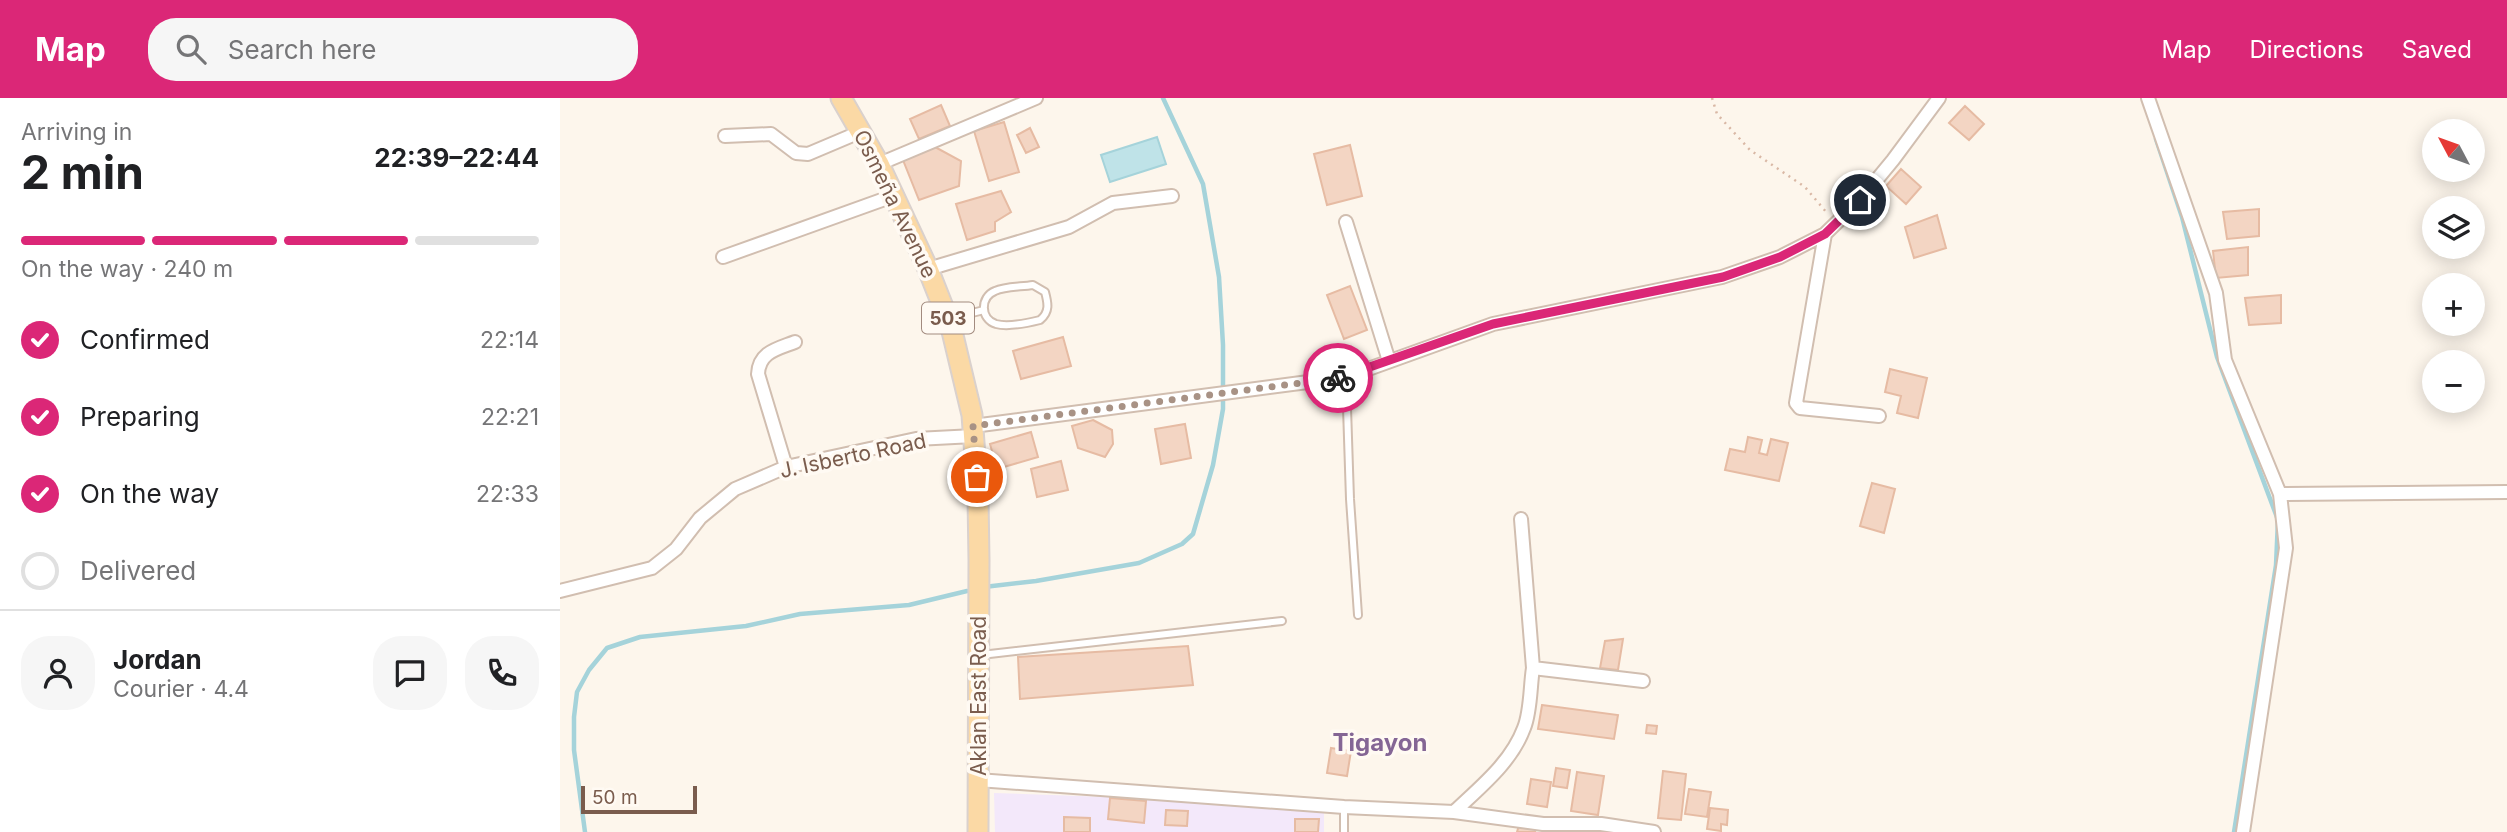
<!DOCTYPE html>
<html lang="en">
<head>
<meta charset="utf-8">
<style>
  body { margin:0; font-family:Inter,sans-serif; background:#f6f6f6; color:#202124; height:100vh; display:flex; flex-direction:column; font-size:26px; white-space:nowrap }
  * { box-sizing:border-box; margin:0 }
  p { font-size:23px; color:#757577 }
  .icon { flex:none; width:38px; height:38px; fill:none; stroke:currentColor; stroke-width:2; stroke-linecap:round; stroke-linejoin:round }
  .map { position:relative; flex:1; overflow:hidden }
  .details { display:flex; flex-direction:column; background:#fff; width:560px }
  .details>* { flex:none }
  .needle { width:46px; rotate:311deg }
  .tools { position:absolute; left:1862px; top:21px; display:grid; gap:14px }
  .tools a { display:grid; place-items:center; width:63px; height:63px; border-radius:50%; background:#fff; box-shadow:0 4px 18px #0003; font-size:35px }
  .scale { position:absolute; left:21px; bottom:18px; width:116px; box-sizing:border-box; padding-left:7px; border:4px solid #7a5c4d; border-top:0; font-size:19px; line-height:24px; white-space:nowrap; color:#7a5c4d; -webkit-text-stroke:5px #fffaf3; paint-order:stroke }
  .pin { position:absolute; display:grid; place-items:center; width:60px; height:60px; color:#fff; margin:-30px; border:4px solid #fff; border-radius:50%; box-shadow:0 2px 7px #0007 }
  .courier { position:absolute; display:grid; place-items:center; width:70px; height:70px; margin:-35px; border:5px solid #db2777; border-radius:50%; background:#fff; color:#222; box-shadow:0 2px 9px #0007 }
  .headline em { font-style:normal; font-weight:700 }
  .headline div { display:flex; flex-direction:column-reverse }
  .headline { display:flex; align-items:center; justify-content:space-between; height:119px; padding:0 21px }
  h1 { font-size:46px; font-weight:700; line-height:52px }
  .bar { display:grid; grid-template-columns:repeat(4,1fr); gap:10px 7px; align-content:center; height:84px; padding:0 21px }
  .bar i { height:9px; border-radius:5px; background:#e0e0e0 }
  .bar .active { background:#db2777 }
  .bar p { grid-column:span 4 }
  .line { display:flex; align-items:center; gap:18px; padding:0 21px; border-top:2px solid #e0e0e0 }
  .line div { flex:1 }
  .round { display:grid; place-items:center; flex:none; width:74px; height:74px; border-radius:28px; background:#f6f6f6 }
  ol { padding:0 21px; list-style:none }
  li { display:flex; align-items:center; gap:21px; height:77px }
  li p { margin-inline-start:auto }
  li .icon { padding:7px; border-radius:50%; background:#db2777; color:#fff; stroke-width:4 }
  li:last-child { color:#757577 }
  li i { width:38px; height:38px; border:4px solid #e0e0e0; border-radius:50% }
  header { display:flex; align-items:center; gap:42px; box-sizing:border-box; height:98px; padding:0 35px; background:#db2777; color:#fff }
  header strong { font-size:33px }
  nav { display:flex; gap:38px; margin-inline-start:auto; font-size:24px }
  .search { width:490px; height:63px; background:#f6f6f6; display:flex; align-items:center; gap:18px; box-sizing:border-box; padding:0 24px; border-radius:28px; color:#757577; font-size:26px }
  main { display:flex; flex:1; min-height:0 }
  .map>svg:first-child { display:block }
  .education { fill:#f3e8fa }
  .water { fill:#bfe3e8; stroke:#a5d3da; stroke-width:2 }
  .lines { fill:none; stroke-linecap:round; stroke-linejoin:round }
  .stream { stroke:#a5d3da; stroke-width:4.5 }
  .building { fill:#f3d5c3; stroke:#e6bba3; stroke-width:2 }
  .service-casing { stroke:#d1beb0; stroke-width:10 }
  .minor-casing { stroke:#d1beb0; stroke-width:16 }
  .primary-casing { stroke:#dad1cd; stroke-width:23 }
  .path { stroke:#d9b8a5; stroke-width:2.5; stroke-dasharray:2 5; stroke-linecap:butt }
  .service { stroke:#fff; stroke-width:6 }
  .minor { stroke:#fff; stroke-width:12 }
  .primary { stroke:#fbd9a5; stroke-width:19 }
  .done { stroke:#a89285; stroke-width:7; stroke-dasharray:0 12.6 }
  .route { stroke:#db2777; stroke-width:9 }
  .labels { text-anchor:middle; stroke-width:7; stroke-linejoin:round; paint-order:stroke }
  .shield { fill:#fffaf3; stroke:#a28b7f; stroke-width:2 }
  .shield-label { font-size:19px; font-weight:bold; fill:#7a5c4d }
  .street-label { font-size:21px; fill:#7a5c4d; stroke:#fffaf3 }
  .quarter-label { font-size:24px; font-weight:bold; fill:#846695; stroke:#fffaf3 }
</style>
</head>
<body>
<header>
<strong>Map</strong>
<div class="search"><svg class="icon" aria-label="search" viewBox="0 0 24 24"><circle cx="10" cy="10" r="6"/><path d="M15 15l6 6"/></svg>Search here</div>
<nav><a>Map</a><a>Directions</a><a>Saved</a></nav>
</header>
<main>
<section class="details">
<div class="headline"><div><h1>2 min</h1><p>Arriving in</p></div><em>22:39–22:44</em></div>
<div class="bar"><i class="active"></i><i class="active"></i><i class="active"></i><i></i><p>On the way · 240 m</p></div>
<ol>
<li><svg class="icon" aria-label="check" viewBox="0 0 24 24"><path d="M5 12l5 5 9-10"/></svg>Confirmed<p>22:14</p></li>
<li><svg class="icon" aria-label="check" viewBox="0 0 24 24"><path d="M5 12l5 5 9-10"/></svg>Preparing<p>22:21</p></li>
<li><svg class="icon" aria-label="check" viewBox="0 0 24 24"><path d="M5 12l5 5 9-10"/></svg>On the way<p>22:33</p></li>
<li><i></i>Delivered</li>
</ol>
<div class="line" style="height:126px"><a class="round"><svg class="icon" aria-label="person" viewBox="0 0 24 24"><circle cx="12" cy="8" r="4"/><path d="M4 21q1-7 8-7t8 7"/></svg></a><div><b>Jordan</b><p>Courier · 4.4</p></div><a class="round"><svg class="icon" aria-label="chat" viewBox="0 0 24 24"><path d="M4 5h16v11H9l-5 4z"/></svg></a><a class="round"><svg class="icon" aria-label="phone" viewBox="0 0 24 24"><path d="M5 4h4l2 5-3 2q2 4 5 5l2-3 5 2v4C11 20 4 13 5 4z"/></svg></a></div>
</section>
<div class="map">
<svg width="1947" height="734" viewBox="0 0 1947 734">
  <rect width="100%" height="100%" fill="#fdf6ec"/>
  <path class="education" d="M 434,695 L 575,700 L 764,714 L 764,734 L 435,734 Z"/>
  <path class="water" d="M 597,39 L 606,66 L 550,84 L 541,57 Z"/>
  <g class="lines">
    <path class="stream" d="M 1596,41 L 1622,119 L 1657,259 L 1718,422 L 1716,467 L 1674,734
      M 424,489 L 476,483 L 579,465 L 622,446 L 633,436 L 653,367 L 663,311 L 663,247 L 659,179 L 643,86 L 603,0
      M 25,734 L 14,652 L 14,619 L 17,594 L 29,572 L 47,550 L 80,539 L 186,528 L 240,516 L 349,507 L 407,493"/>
  </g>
  <path class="building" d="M 381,7 L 390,28 L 359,41 L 350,21 Z
    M 1405,8 L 1424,26 L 1409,42 L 1389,25 Z
    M 444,24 L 459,74 L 429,83 L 414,33 Z
    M 470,30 L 479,49 L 466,55 L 457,37 Z
    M 790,47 L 802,98 L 767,107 L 754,56 Z
    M 375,49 L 401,63 L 399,88 L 359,102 L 343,62 Z
    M 1341,71 L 1361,89 L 1346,106 L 1326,88 Z
    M 441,93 L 451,114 L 435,124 L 435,133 L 407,142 L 396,106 Z
    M 1699,111 L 1699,138 L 1667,141 L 1663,114 Z
    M 1377,117 L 1386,150 L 1354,160 L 1345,129 Z
    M 1688,149 L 1688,177 L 1656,180 L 1653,153 Z
    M 790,188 L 807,232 L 784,241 L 767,197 Z
    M 1721,197 L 1721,225 L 1689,227 L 1685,200 Z
    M 503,239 L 511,268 L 461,281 L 453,253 Z
    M 1330,271 L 1367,280 L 1358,320 L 1337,315 L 1341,298 L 1325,294 Z
    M 533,322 L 552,332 L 553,346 L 545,359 L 518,350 L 512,328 Z
    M 625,326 L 631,360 L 601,366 L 595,331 Z
    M 471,334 L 478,359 L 437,371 L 430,346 Z
    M 1188,339 L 1202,342 L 1199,355 L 1207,357 L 1211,341 L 1228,345 L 1219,383 L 1165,372 L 1170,351 L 1185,354 Z
    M 501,363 L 508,392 L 477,399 L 471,371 Z
    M 1312,385 L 1335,391 L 1324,435 L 1300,428 Z
    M 1063,541 L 1058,572 L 1040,570 L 1045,543 Z
    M 628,548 L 633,587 L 460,601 L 458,559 Z
    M 982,607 L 1058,617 L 1054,641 L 978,631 Z
    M 1087,627 L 1097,628 L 1096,636 L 1086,635 Z
    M 771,650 L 791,653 L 787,678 L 767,675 Z
    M 996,670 L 1010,672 L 1007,690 L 993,688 Z
    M 1103,673 L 1126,676 L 1121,722 L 1098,720 Z
    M 1017,674 L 1044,678 L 1038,717 L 1011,713 Z
    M 971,681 L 991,684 L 987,709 L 967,706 Z
    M 1129,691 L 1151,694 L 1147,719 L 1125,716 Z
    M 550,700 L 586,703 L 584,725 L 548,721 Z
    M 1150,710 L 1168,712 L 1167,727 L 1161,726 L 1161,733 L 1147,731 Z
    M 606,712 L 628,713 L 627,728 L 605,727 Z
    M 504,719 L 530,720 L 530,734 L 504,734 Z
    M 735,721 L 759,721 L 758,734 L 735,734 Z
    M 959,727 L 976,730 L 975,734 L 957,734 Z"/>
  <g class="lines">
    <g class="service-casing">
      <path id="service" d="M 473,187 L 485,194 C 488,205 490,214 480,222 C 468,225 447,229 436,226 C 420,221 420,199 435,193 C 446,188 461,189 473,187 Z
        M 392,220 L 424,212
        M 786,279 L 790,401 L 798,517
        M 421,557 L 722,523
        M 784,734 L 784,709"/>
    </g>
    <g class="minor-casing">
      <path id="minor" d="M 1588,0 L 1656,195 L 1665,262 L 1720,396 L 1947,394
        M 165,38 L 211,36 L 236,55 L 248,56 L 300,34
        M 319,66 L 476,0
        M 786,124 L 829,263
        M 1265,136 L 1236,305 L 1240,310 L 1319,318
        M 163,159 L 333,98
        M 368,171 L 509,129 L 553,105 L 612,98
        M 413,328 L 786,279 L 933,226 L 1162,179 L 1220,159 L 1265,136 L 1300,102 L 1333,62 L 1379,0
        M 226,369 L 198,276 C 199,254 217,251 235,244
        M 961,421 L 973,570
        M 0,493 L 92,470 L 116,451 L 140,420 L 175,391 L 226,369 L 356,341 L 414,338
        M 418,682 L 784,709 L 894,714 L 983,726 L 1041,726 L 1094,734
        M 894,714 C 920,689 951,665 964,630 C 971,613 970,589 973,570 L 1083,583
        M 1683,734 L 1726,450 L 1720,396"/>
    </g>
    <g class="primary-casing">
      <path id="primary" d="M 281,0 L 319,66 L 368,171 L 391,229 L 412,317 L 418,400 L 419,462 L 418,734"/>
    </g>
    <path class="path" d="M 1152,0 L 1157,16 L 1190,52 L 1245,89 L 1267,115"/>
    <use href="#service" class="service"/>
    <use href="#minor" class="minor"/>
    <use href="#primary" class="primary"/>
  </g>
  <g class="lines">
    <path class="done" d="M 417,379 L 413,328 L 778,280"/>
    <path class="route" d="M 778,280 L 933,226 L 1163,179 L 1220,159 L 1265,136 L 1300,102"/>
  </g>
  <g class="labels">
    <rect class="shield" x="362" y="204.5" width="52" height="31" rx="5"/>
    <g class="shield-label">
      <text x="388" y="227">503</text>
    </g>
    <g class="street-label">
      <text transform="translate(335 106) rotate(64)" y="7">Osmeña Avenue</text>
      <text transform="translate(293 358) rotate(-12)" y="7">J. Isberto Road</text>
      <text transform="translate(419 598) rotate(-90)" y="7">Aklan East Road</text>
    </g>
    <g class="quarter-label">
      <text x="820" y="653">Tigayon</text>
    </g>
  </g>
</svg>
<div class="tools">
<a><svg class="needle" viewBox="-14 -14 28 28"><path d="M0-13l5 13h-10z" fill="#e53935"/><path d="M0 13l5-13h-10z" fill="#757577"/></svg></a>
<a><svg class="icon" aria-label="layers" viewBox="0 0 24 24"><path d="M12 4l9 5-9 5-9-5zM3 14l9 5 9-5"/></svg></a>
<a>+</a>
<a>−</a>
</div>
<div class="scale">50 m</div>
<div class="pin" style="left:417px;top:379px;background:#ea580c"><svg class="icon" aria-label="bag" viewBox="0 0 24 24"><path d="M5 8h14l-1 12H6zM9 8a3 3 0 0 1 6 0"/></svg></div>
<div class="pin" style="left:1300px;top:102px;background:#1f2937"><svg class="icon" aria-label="home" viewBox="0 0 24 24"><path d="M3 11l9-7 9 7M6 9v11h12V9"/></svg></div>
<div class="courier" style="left:778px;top:280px"><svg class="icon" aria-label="bike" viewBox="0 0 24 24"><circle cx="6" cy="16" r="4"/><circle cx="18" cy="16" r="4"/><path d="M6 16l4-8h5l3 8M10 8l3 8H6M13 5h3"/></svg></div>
</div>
</main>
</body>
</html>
